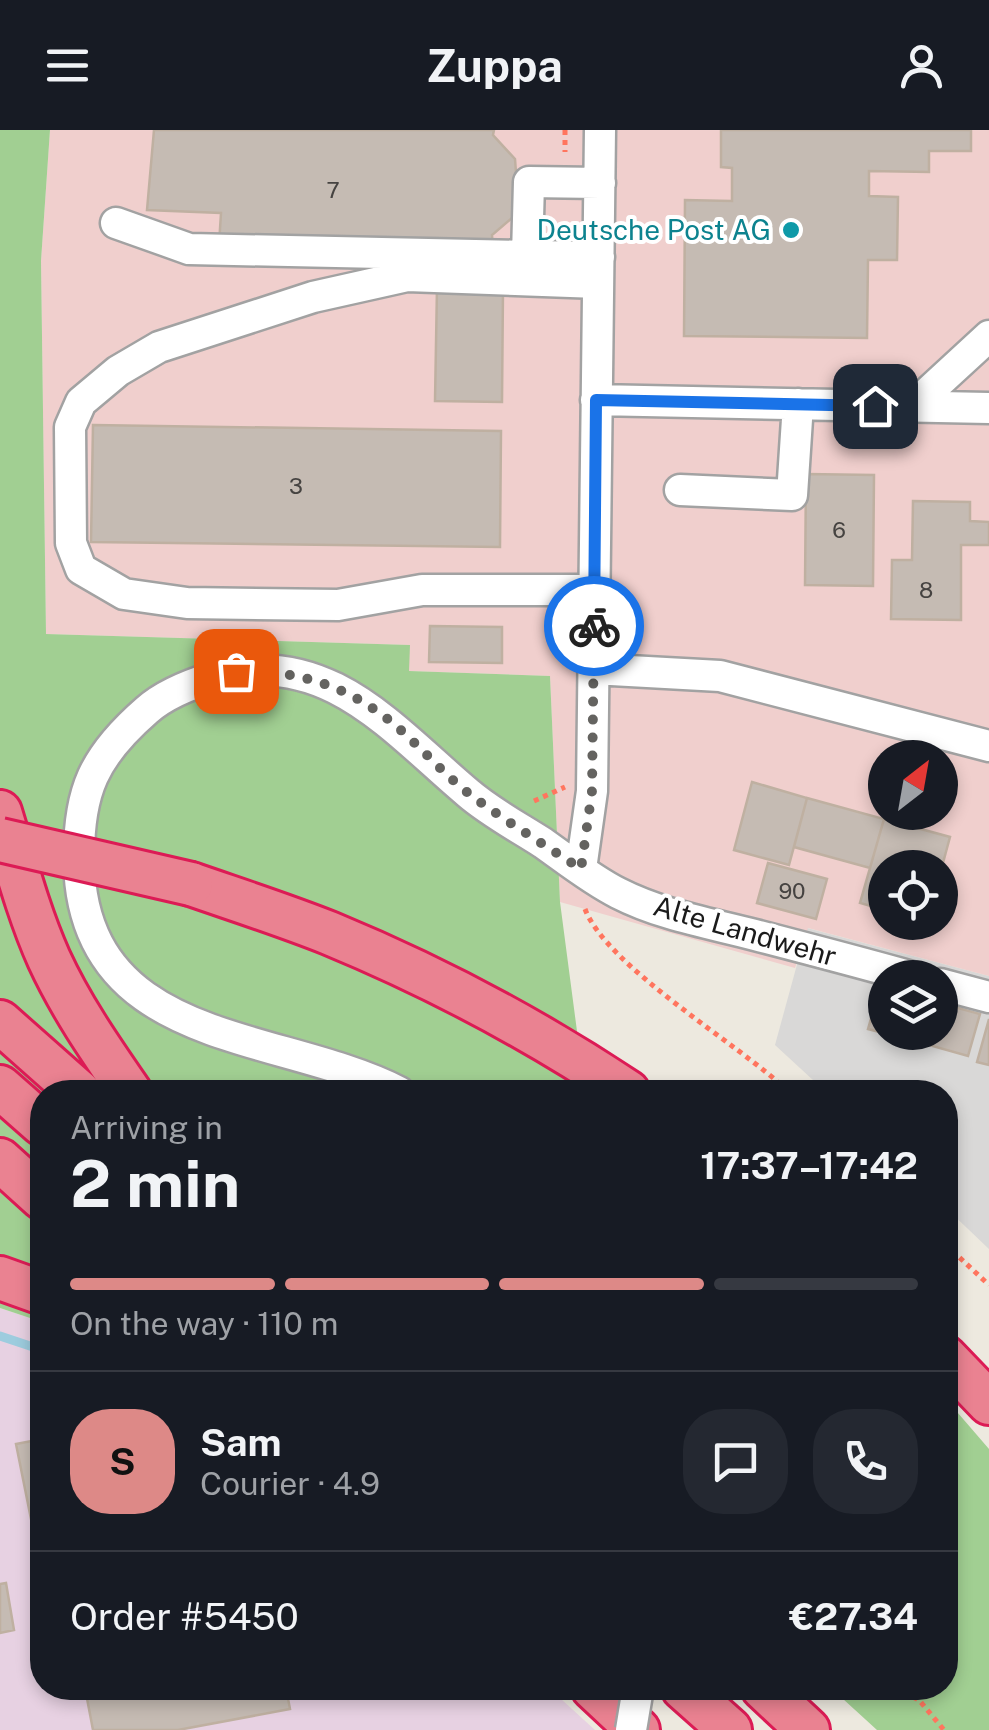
<!DOCTYPE html>
<html lang="en">
<head>
<meta charset="utf-8">
<style>
  body { margin:0; font-family:"Public Sans",sans-serif; background:#242831; color:#f1f3f6; height:100vh; display:flex; flex-direction:column; font-size:38px; white-space:nowrap }
  * { box-sizing:border-box; margin:0 }
  p { font-size:32px; color:#9ea1a6 }
  .icon { flex:none; width:55px; height:55px; fill:none; stroke:currentColor; stroke-width:2; stroke-linecap:round; stroke-linejoin:round }
  .map { position:relative; flex:1; overflow:hidden }
  .panel { position:absolute; left:30px; top:950px; width:928px; height:620px; display:flex; flex-direction:column; background:#171b24; border-radius:40px; box-shadow:0 5px 15px #0003 }
  .panel>* { flex:none }
  .needle { width:65px; rotate:31deg }
  .fabs { position:absolute; left:868px; top:610px; display:grid; gap:20px }
  .fabs a { display:grid; place-items:center; width:90px; height:90px; border-radius:50%; background:#171b24; box-shadow:0 5px 15px #0003; font-size:50px }
  .pin { position:absolute; display:grid; place-items:center; width:85px; height:85px; color:#fff; margin:-42px; border-radius:20px; box-shadow:0 5px 15px #0006 }
  .courier { position:absolute; display:grid; place-items:center; width:100px; height:100px; margin:-50px; border:8px solid #1a73e8; border-radius:50%; background:#fff; color:#222; box-shadow:0 2px 12px #0007 }
  .head em { font-style:normal; font-weight:700 }
  .head div { display:flex; flex-direction:column-reverse }
  .head { display:flex; align-items:center; justify-content:space-between; height:170px; padding:0 40px }
  h1 { font-size:65px; font-weight:700; line-height:75px }
  .bar { display:grid; grid-template-columns:repeat(4,1fr); gap:15px 10px; align-content:center; height:120px; padding:0 40px }
  .bar i { height:12px; border-radius:8px; background:#363941 }
  .bar .on { background:#dd8987 }
  .bar p { grid-column:span 4 }
  .line { display:flex; align-items:center; gap:25px; padding:0 40px; border-top:2px solid #363941 }
  .line div { flex:1 }
  .round { display:grid; place-items:center; flex:none; width:105px; height:105px; border-radius:40px; background:#242831 }
  header { display:flex; justify-content:space-between; align-items:center; height:130px; padding:0 40px; background:#171b24; font-size:45px; font-weight:700 }
  .map>svg:first-child { display:block }
  .residential { fill:#d9d8d7; fill-rule:evenodd }
  .commercial { fill:#f0cfcd; fill-rule:evenodd }
  .industrial { fill:#e7d1e2 }
  .forest { fill:#a1cf92 }
  .lines { fill:none; stroke-linecap:round; stroke-linejoin:round }
  .stream { stroke:#9dccde; stroke-width:9 }
  .building { fill:#c5bbb3; stroke:#bfb0a1; stroke-width:2.5 }
  .minor-casing { stroke:#a2a2a2; stroke-width:35 }
  .highway-casing { stroke:#dc1b55; stroke-width:48 }
  .path { stroke:#ff755e; stroke-width:5; stroke-dasharray:5 5; stroke-linecap:butt }
  .minor { stroke:#fff; stroke-width:30 }
  .highway { stroke:#ea8291; stroke-width:42 }
  .minor-bridge-casing { stroke:#a2a2a2; stroke-width:35; stroke-linecap:butt }
  .highway-bridge-casing { stroke:#dc1b55; stroke-width:48; stroke-linecap:butt }
  .minor-bridge { stroke:#fff; stroke-width:30 }
  .highway-bridge { stroke:#ea8291; stroke-width:42 }
  .done { stroke:#646360; stroke-width:10; stroke-dasharray:0 18 }
  .route { stroke:#1a73e8; stroke-width:12 }
  .culture-dot { fill:#0f9aa8; stroke:#fff; stroke-width:4 }
  .labels { text-anchor:middle; stroke-width:8; stroke-linejoin:round; paint-order:stroke }
  .number-label { font-size:22px; fill:#464341 }
  .culture-label { font-size:28px; fill:#0d838f; stroke:#fff; text-anchor:end }
  .street-label { font-size:28px; fill:#1b1b1b; stroke:#fff }
</style>
</head>
<body>
<header><svg class="icon" aria-label="menu" viewBox="0 0 24 24"><path d="M4 6h16M4 12h16M4 18h16"/></svg>Zuppa<svg class="icon" aria-label="person" viewBox="0 0 24 24"><circle cx="12" cy="8" r="4"/><path d="M4 21q1-7 8-7t8 7"/></svg></header>
<div class="map">
<svg width="989" height="1600" viewBox="0 0 989 1600">
  <rect width="100%" height="100%" fill="#ede9df"/>
  <path class="residential" d="M 807,798 L 989,846 L 989,1119 L 945,1077 L 945,962 L 826,962 L 775,915 ZM 885,848 L 940,848 L 940,902 L 885,902 Z"/>
  <path class="commercial" d="M 50,0 L 989,0 L 989,846 L 808,798 L 795,838 L 560,772 L 550,546 L 408,541 L 409,515 L 46,504 L 41,131 ZM 885,628 L 940,628 L 940,682 L 885,682 ZM 885,738 L 940,738 L 940,792 L 885,792 Z"/>
  <path class="industrial" d="M 0,1178 L 42,1192 L 42,1558 L 549,1558 L 595,1600 L 0,1600 Z"/>
  <path class="forest" d="M 0,0 L 50,0 L 41,131 L 46,504 L 410,515 L 409,541 L 550,546 L 560,772 L 585,962 L 42,962 L 42,1192 L 0,1178 Z
    M 945,1268 L 989,1319 L 989,1600 L 877,1600 L 831,1558 L 945,1558 Z"/>
  <g class="lines">
    <path class="stream" d="M 0,1206 L 42,1220"/>
  </g>
  <path class="building" d="M 154,0 L 494,0 L 493,5 L 515,29 L 518,70 L 512,88 L 492,105 L 493,120 L 219,115 L 221,83 L 147,80 Z
    M 721,0 L 971,0 L 971,21 L 929,21 L 929,42 L 869,41 L 869,66 L 898,67 L 897,130 L 868,130 L 867,208 L 684,206 L 685,70 L 732,71 L 732,38 L 721,37 Z
    M 437,157 L 503,159 L 502,272 L 435,271 Z
    M 93,295 L 501,301 L 500,417 L 91,412 Z
    M 806,344 L 874,345 L 873,456 L 805,455 Z
    M 913,371 L 970,372 L 970,391 L 989,392 L 989,415 L 961,415 L 961,490 L 891,489 L 892,430 L 912,430 Z
    M 430,496 L 502,497 L 502,533 L 429,532 Z
    M 752,652 L 807,668 L 789,735 L 734,720 Z
    M 807,668 L 884,689 L 870,738 L 794,717 Z
    M 884,689 L 950,707 L 940,744 L 940,738 L 885,738 L 885,780 L 860,773 Z
    M 768,733 L 827,749 L 816,789 L 757,773 Z
    M 880,857 L 885,858 L 885,902 L 921,902 L 918,912 L 868,899 Z
    M 940,873 L 980,884 L 968,926 L 918,912 L 921,902 L 940,902 Z
    M 989,889 L 989,935 L 977,932 Z
    M 42,1309 L 42,1423 L 38,1424 L 16,1314 Z
    M 6,1453 L 14,1500 L 0,1503 L 0,1454 Z
    M 85,1558 L 286,1558 L 290,1579 L 178,1600 L 93,1600 Z"/>
  <g class="lines">
    <g class="minor-casing">
      <path id="minor" d="M 116,93 L 189,119 L 527,126
        M 599,127 L 527,126 L 529,52 L 600,53
        M 596,270 L 989,278
        M 913,276 L 989,206
        M 680,360 L 792,365 L 798,274
        M 594,460 L 422,460 L 338,475 L 187,473 L 124,464 L 81,439 L 71,413 L 70,297 L 81,272 L 118,241 L 159,217 L 313,167 L 407,146 L 598,153
        M 593,539 L 720,546 L 989,616
        M 581,739 L 592,661 L 600,0
        M 940,854 L 989,867
        M 399,962 C 279,900 82,918 79,731 C 78,661 94,626 147,580 C 165,564 191,554 214,547 C 326,515 392,599 468,663 C 490,682 518,697 543,713 C 567,730 592,750 618,763 C 661,785 709,793 755,805 C 809,819 862,833 916,848"/>
    </g>
    <g class="highway-casing">
      <path id="highway" d="M 0,682 C 15,731 28,782 49,829 C 71,877 101,920 130,962
        M 191,754 C 237,770 284,785 329,803 C 433,846 535,900 628,962
        M 0,892 L 79,962
        M 0,957 L 42,994
        M 0,1030 L 42,1068
        M 0,1148 L 42,1163
        M 945,1227 L 989,1273
        M 593,1558 L 638,1600
        M 683,1558 L 730,1600
        M 763,1558 L 808,1600"/>
    </g>
    <path class="path" d="M 565,0 L 565,22
      M 534,671 L 565,657
      M 585,779 C 607,837 739,914 789,962
      M 945,1114 L 989,1155
      M 895,1558 L 919,1570 L 944,1600"/>
    <use href="#minor" class="minor"/>
    <use href="#highway" class="highway"/>
    <g class="minor-bridge-casing">
      <path id="minor-bridge" d="M 631,1600 L 638,1558"/>
    </g>
    <g class="highway-bridge-casing">
      <path id="highway-bridge" d="M 0,710 L 191,754"/>
    </g>
    <use href="#minor-bridge" class="minor-bridge"/>
    <use href="#highway-bridge" class="highway-bridge"/>
  </g>
  <g class="lines">
    <path class="done" d="M 236,541 C 302,540 355,558 404,603 C 427,624 448,648 472,666 C 507,692 545,715 581,739 L 592,661 L 594,496"/>
    <path class="route" d="M 594,496 L 596,270 L 875,276"/>
  </g>
  <circle class="culture-dot" cx="791" cy="100" r="10"/>
  <g class="labels">
    <g class="number-label">
      <text x="333" y="68">7</text>
      <text x="296" y="364">3</text>
      <text x="839" y="408">6</text>
      <text x="926" y="468">8</text>
      <text x="792" y="769">90</text>
    </g>
    <g class="culture-label">
      <text x="771" y="110">Deutsche Post AG</text>
    </g>
    <g class="street-label">
      <text transform="translate(745 801) rotate(16)" y="10">Alte Landwehr</text>
    </g>
  </g>
</svg>
<div class="fabs">
<a><svg class="needle" viewBox="-14 -14 28 28"><path d="M0-13l5 13h-10z" fill="#e53935"/><path d="M0 13l5-13h-10z" fill="#9ea1a6"/></svg></a>
<a><svg class="icon" aria-label="locate" viewBox="0 0 24 24"><circle cx="12" cy="12" r="6"/><path d="M12 2v4M12 18v4M2 12h4M18 12h4"/></svg></a>
<a><svg class="icon" aria-label="layers" viewBox="0 0 24 24"><path d="M12 4l9 5-9 5-9-5zM3 14l9 5 9-5"/></svg></a>
</div>
<div class="pin" style="left:236px;top:541px;background:#ea580c"><svg class="icon" aria-label="bag" viewBox="0 0 24 24"><path d="M5 8h14l-1 12H6zM9 8a3 3 0 0 1 6 0"/></svg></div>
<div class="pin" style="left:875px;top:276px;background:#1f2937"><svg class="icon" aria-label="home" viewBox="0 0 24 24"><path d="M3 11l9-7 9 7M6 9v11h12V9"/></svg></div>
<div class="courier" style="left:594px;top:496px"><svg class="icon" aria-label="bike" viewBox="0 0 24 24"><circle cx="6" cy="16" r="4"/><circle cx="18" cy="16" r="4"/><path d="M6 16l4-8h5l3 8M10 8l3 8H6M13 5h3"/></svg></div>
<section class="panel">
<div class="head"><div><h1>2 min</h1><p>Arriving in</p></div><em>17:37–17:42</em></div>
<div class="bar"><i class="on"></i><i class="on"></i><i class="on"></i><i></i><p>On the way · 110 m</p></div>
<div class="line" style="height:180px"><b class="round" style="background:#dd8987;color:#111">S</b><div><b>Sam</b><p>Courier · 4.9</p></div><a class="round"><svg class="icon" aria-label="chat" viewBox="0 0 24 24"><path d="M4 5h16v11H9l-5 4z"/></svg></a><a class="round"><svg class="icon" aria-label="phone" viewBox="0 0 24 24"><path d="M5 4h4l2 5-3 2q2 4 5 5l2-3 5 2v4C11 20 4 13 5 4z"/></svg></a></div>
<div class="line" style="height:130px"><div>Order #5450</div><b>€27.34</b></div>
</section>
</div>
</body>
</html>
